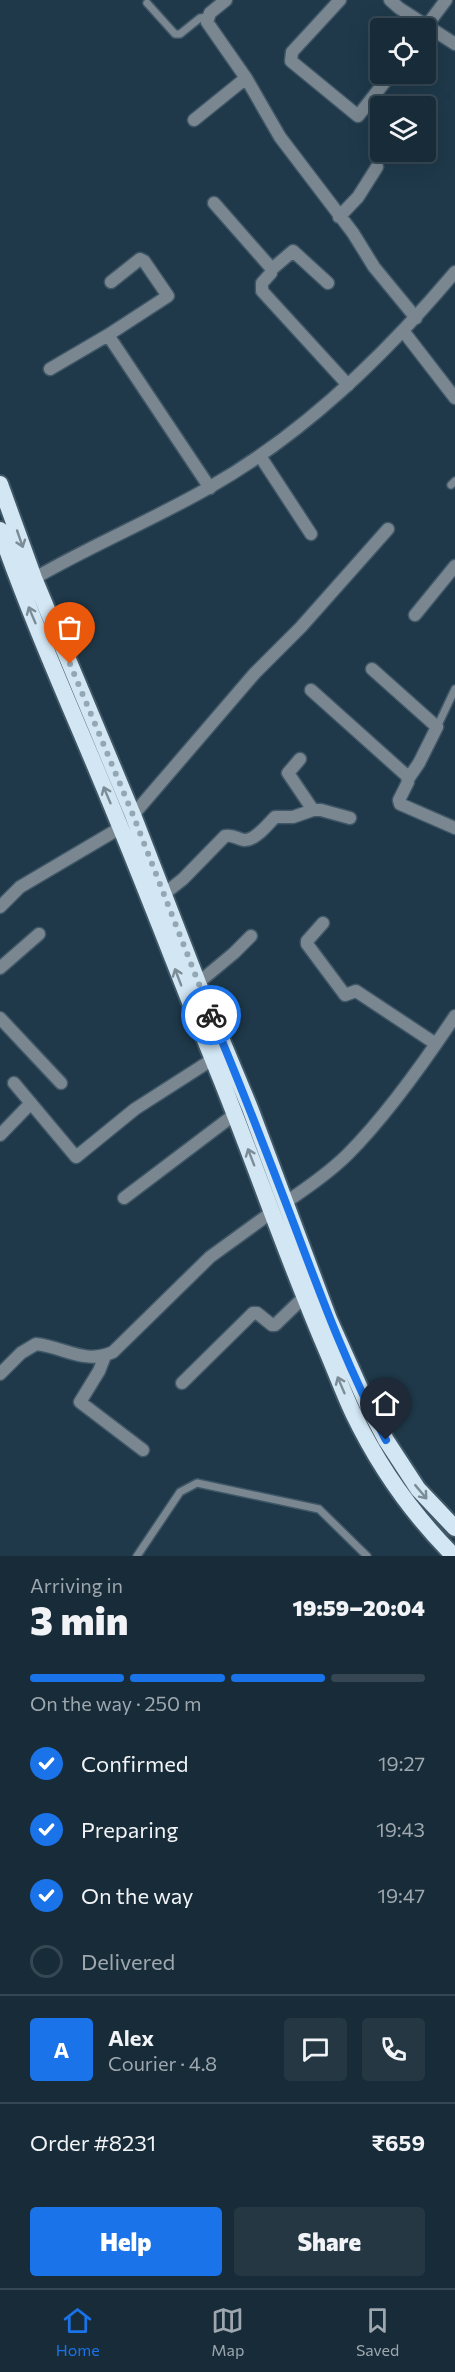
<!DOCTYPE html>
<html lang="en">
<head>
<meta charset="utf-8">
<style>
  body { margin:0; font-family:Commissioner,sans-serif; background:#243743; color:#f1f3f6; height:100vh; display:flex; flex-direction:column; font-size:22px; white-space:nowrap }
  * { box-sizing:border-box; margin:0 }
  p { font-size:20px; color:#9ea7ae }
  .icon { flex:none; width:33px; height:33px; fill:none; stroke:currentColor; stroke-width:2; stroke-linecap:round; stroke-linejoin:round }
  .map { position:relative; height:1556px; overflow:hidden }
  .side { display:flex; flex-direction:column; background:#172b38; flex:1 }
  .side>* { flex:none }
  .tools { position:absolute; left:370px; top:18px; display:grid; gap:12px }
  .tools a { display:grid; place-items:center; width:66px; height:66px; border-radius:6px; background:#172b38; box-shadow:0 6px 24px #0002,0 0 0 2px #364753; font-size:30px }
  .pin { position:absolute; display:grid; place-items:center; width:51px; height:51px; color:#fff; margin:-62px -26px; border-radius:50% 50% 50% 0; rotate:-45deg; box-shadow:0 0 6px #0007 }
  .pin .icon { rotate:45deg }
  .courier { position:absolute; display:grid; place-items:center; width:60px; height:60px; margin:-30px; border:4px solid #1a73e8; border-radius:50%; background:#fff; color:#222; box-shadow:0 2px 8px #0007 }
  .headline em { font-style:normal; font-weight:800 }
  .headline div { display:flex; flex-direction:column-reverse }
  .headline { display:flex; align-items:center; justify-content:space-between; height:102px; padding:0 30px }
  h1 { font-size:39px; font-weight:800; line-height:45px }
  .bar { display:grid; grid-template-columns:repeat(4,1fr); gap:9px 6px; align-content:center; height:72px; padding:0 30px }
  .bar i { height:8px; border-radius:4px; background:#364753 }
  .bar .on { background:#1a73e8 }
  .bar p { grid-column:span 4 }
  .line { display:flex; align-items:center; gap:15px; padding:0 30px; border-top:2px solid #364753 }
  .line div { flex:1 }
  .round { display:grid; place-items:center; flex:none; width:63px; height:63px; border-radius:6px; background:#243743 }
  ol { padding:0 30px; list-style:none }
  li { display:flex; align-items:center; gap:18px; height:66px }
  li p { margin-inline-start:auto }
  li .icon { padding:6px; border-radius:50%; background:#1a73e8; color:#fff; stroke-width:4 }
  li:last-child { color:#9ea7ae }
  li i { width:33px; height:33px; border:3px solid #364753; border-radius:50% }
  .button { display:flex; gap:12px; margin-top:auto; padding:12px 30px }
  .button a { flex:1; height:69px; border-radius:6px; background:#1a73e8; color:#fff; font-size:24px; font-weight:800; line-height:69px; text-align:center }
  .button a+a { background:#243743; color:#f1f3f6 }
  .tab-bar { display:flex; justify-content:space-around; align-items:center; height:84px; border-top:2px solid #364753; background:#172b38; font-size:16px; color:#9ea7ae }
  .tab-bar a { display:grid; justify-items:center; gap:3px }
  .tab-bar .on { color:#1a73e8 }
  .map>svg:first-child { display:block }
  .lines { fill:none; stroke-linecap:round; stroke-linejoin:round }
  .service-casing { stroke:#3f5767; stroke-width:10 }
  .minor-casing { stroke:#3f5767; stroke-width:15 }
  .tertiary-casing { stroke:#3f5767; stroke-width:15 }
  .trunk-casing { stroke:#3f5767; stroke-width:20 }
  .service { stroke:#7a8790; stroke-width:7 }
  .minor { stroke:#7a8790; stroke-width:12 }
  .tertiary { stroke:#7a8790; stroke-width:12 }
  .trunk { stroke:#d2e6f3; stroke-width:16 }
  .oneway { stroke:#7c8c97 }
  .done { stroke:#94a7b4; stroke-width:6; stroke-dasharray:0 10.8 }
  .route { stroke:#1a73e8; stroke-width:8 }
</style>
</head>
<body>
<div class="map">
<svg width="455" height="1556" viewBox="0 0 455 1556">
  <rect width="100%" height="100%" fill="#1f394a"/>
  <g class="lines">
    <g class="service-casing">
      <path id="service" d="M 147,3 L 175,34 L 180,34 L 200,18 L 207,17
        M 451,485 L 455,481
        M 437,727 L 455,689
        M 137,1556 L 180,1492 L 197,1483 L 319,1509 L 367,1556"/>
    </g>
    <g class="minor-casing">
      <path id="minor" d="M 226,0 L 210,13 L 207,22 L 246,78 L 280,137 L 353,233 L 374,267 L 416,318
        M 340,0 L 292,52 L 291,61 L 358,116 L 391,74
        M 390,0 L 399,8 L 455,44
        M 425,28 L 446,0
        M 194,120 L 246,78
        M 214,203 L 272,269 L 271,273 L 262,283 L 262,291 L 348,385
        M 339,217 L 358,197 L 377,167
        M 272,269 L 293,251 L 328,283
        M 404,332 L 455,398
        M 108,335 L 210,488
        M 50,369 L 108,335 L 168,296 L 144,261 L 140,259 L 111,282
        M 260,456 L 311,534
        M 415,615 L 455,566
        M 372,669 L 437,727 L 419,763 L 408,779
        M 311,690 L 407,776 L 408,782 L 399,800 L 400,804 L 455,828
        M 300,759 L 288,773 L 313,810
        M 133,815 L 255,673 L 301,627 L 388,529
        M 164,894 L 183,879 L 225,836 C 233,834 237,839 244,840 C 255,841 268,824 275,817 L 293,817 L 313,810 L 321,810 L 350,818
        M 0,907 L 20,887 L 120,828
        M 323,923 L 307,941 L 307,944 L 345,995 L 356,991 L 436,1044
        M 0,968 L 39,934
        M 198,983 L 234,953 L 251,936
        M 0,1018 L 61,1083
        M 14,1083 L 76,1157 L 135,1109 L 213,1059
        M 0,1135 L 31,1103
        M 124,1198 L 235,1114
        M 286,1202 C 307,1188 329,1173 348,1154 C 386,1116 425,1061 455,1016
        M 105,1356 L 99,1371 L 80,1402 L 143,1450
        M 0,1374 L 21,1353 L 36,1344 C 64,1347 85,1365 113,1352 L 210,1257 L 272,1212
        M 182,1383 L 253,1313 L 257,1313 L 272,1325 L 275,1325 L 304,1297"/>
    </g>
    <g class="tertiary-casing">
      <path id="tertiary" d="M 28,582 C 87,547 151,521 210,487 C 305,433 385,355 455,272"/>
    </g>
    <g class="trunk-casing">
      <path id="trunk" d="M 0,484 L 34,578 L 133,815 L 198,983 L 250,1108 L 329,1319 L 368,1406 L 386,1440 L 418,1489 L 455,1528
        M 0,530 C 34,628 78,723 117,819 C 152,904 185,991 220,1077 C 257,1169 289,1264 329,1356 C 337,1375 344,1394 353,1413 C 378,1465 413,1515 454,1556"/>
    </g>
    <use href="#service" class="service"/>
    <use href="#minor" class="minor"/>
    <use href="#tertiary" class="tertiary"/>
    <use href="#trunk" class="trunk"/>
  </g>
  <defs><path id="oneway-shaft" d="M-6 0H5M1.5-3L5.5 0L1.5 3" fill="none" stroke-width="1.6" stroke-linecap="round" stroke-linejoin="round" transform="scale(1.5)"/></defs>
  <g class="oneway">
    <use href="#oneway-shaft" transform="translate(20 539) rotate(71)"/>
    <use href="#oneway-shaft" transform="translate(32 615) rotate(-113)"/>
    <use href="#oneway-shaft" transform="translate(107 795) rotate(-113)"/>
    <use href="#oneway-shaft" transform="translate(178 977) rotate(-111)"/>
    <use href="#oneway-shaft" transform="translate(251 1157) rotate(-111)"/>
    <use href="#oneway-shaft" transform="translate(341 1385) rotate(-113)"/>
    <use href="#oneway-shaft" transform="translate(421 1492) rotate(50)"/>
  </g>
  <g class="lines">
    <path class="done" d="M 70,664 L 133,815 L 211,1015"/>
    <path class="route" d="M 211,1015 C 241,1085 268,1156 295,1227 C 322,1299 349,1372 386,1440"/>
  </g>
</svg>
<div class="tools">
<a><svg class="icon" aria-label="locate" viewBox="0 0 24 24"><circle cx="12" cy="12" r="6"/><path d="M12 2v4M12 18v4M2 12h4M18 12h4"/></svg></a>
<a><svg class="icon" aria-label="layers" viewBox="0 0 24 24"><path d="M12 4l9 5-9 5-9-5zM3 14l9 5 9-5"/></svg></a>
</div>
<div class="pin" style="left:70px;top:664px;background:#ea580c"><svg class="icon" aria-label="bag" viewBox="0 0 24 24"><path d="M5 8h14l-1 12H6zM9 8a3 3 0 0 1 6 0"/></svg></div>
<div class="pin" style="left:386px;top:1440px;background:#1f2937"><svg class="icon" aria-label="home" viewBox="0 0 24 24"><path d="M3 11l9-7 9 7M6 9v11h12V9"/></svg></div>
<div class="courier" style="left:211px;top:1015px"><svg class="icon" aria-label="bike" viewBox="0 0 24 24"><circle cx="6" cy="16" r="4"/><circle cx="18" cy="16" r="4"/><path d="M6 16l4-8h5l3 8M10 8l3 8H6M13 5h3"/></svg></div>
</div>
<section class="side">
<div class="headline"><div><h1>3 min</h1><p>Arriving in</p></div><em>19:59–20:04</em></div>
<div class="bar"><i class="on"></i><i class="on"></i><i class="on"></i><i></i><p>On the way · 250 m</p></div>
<ol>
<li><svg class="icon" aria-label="check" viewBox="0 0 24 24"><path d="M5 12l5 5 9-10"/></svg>Confirmed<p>19:27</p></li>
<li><svg class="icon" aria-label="check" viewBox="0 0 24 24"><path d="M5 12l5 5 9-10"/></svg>Preparing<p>19:43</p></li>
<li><svg class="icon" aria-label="check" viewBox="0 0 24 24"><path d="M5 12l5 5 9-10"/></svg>On the way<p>19:47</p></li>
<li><i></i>Delivered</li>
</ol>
<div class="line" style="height:108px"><b class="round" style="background:#1a73e8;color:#fff">A</b><div><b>Alex</b><p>Courier · 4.8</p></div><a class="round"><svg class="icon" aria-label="chat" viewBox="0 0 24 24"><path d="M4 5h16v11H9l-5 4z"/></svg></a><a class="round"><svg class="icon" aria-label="phone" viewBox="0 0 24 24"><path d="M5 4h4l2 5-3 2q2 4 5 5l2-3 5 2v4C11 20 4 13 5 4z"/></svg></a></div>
<div class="line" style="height:78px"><div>Order #8231</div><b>₹659</b></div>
<div class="button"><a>Help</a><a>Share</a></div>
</section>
<nav class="tab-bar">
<a class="on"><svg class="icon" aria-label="home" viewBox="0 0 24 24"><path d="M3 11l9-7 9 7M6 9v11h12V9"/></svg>Home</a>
<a><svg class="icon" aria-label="map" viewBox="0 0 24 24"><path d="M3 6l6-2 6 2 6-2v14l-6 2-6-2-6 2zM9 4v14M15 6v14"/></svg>Map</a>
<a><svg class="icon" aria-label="saved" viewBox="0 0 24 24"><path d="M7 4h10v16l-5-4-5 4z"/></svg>Saved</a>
</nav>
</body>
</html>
